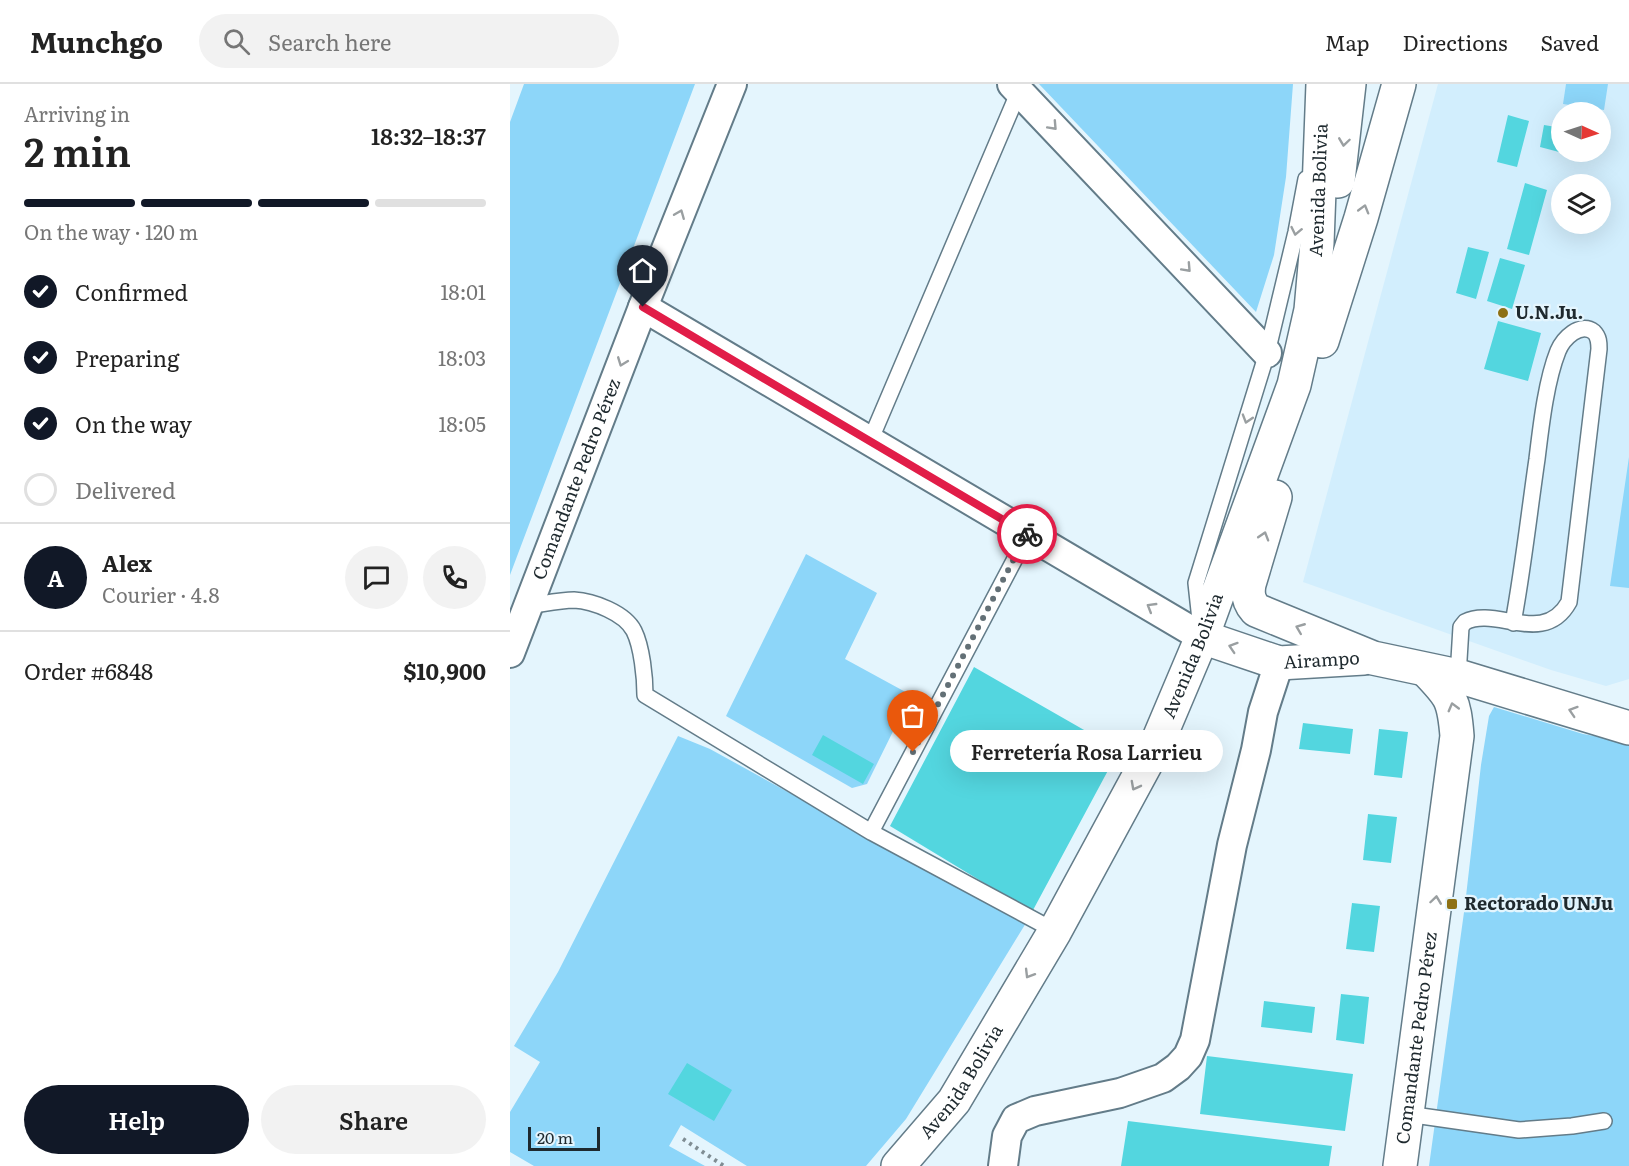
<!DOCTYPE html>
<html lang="en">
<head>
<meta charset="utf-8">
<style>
  body { margin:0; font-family:Literata,serif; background:#f2f2f2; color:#222; height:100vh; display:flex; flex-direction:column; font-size:22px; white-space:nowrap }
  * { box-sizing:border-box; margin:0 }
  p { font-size:20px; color:#767676 }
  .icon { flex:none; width:33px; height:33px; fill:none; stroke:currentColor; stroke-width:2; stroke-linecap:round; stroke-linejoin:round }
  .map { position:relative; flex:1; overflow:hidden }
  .sheet { display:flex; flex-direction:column; background:#fff; width:510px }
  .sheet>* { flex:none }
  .needle { width:39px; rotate:93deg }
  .fabs { position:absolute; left:1041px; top:18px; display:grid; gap:12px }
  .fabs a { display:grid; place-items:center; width:60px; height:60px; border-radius:50%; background:#fff; box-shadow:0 6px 24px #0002; font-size:30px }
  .scale { position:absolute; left:18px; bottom:15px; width:72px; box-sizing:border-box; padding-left:6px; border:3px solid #1e292e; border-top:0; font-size:16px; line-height:21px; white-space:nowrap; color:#1e292e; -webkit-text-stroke:4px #e4f5fd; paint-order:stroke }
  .pin { position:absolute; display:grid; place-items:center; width:51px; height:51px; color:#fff; margin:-62px -26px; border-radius:50% 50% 50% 0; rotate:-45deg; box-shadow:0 0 6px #0007 }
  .pin .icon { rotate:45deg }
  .courier { position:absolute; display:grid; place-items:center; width:60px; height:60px; margin:-30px; border:4px solid #e11d48; border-radius:50%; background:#fff; color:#222; box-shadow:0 2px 8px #0007 }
  .bubble { position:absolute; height:42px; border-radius:21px; background:#fff; box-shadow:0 6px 24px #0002; font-size:20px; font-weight:600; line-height:42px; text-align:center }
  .summary em { font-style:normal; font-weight:600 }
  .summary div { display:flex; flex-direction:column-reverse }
  .summary { display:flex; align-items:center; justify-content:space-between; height:102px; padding:0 24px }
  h1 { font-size:39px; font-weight:600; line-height:45px }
  .bar { display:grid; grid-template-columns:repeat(4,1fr); gap:9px 6px; align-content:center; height:72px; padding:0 24px }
  .bar i { height:8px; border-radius:4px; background:#e0e0e0 }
  .bar .current { background:#111827 }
  .bar p { grid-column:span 4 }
  .line { display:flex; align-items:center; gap:15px; padding:0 24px; border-top:2px solid #e0e0e0 }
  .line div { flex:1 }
  .round { display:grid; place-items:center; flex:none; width:63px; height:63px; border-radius:32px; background:#f2f2f2 }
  ol { padding:0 24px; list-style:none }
  li { display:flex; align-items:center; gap:18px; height:66px }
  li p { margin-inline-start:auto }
  li .icon { padding:6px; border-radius:50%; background:#111827; color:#fff; stroke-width:4 }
  li:last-child { color:#767676 }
  li i { width:33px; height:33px; border:3px solid #e0e0e0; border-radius:50% }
  .action { display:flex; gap:12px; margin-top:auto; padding:12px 24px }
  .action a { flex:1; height:69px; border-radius:36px; background:#111827; color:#fff; font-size:24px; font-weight:600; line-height:69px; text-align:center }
  .action a+a { background:#f2f2f2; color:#222 }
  header { display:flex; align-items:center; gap:36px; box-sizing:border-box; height:84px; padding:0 30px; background:#fff; border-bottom:2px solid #e0e0e0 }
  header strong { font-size:28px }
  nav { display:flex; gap:33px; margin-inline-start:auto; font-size:21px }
  .search { width:420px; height:54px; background:#f2f2f2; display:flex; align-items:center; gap:15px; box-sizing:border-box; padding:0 21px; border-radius:33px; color:#767676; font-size:22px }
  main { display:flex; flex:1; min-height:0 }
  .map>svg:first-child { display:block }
  .built { fill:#d2eefd; fill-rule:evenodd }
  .green { fill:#8dd6f9 }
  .building { fill:#53d6df }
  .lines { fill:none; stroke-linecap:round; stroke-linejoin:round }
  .service-casing { stroke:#637c89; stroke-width:18 }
  .minor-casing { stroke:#637c89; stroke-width:32 }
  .secondary-casing { stroke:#637c89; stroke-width:36 }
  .path { stroke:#7f8d93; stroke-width:4; stroke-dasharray:3 4.5; stroke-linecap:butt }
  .service { stroke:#fff; stroke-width:15 }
  .minor { stroke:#fff; stroke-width:28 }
  .secondary { stroke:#fff; stroke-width:33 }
  .oneway { stroke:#9a9fa1 }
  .done { stroke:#637076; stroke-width:6; stroke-dasharray:0 10.8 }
  .route { stroke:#e11d48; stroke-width:8 }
  .poi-dot { fill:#8e7115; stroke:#e4f5fd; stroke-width:2 }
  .labels { text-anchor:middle; stroke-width:4.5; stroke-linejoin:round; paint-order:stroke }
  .street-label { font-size:18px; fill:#1e292e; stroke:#e4f5fd }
  .poi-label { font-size:18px; font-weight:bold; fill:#1e292e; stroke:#e4f5fd; text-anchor:start }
</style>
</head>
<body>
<header>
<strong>Munchgo</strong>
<div class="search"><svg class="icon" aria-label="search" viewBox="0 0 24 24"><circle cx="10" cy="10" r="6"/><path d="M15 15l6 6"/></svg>Search here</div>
<nav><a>Map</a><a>Directions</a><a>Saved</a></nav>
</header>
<main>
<section class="sheet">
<div class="summary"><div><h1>2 min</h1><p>Arriving in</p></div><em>18:32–18:37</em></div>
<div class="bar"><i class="current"></i><i class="current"></i><i class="current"></i><i></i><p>On the way · 120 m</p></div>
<ol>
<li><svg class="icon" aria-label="check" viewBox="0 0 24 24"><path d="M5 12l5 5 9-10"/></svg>Confirmed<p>18:01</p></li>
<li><svg class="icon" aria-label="check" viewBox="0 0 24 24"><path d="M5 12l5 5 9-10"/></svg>Preparing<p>18:03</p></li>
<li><svg class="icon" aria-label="check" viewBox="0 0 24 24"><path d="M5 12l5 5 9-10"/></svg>On the way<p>18:05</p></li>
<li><i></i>Delivered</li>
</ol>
<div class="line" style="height:108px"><b class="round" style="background:#111827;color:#fff">A</b><div><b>Alex</b><p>Courier · 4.8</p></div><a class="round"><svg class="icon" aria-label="chat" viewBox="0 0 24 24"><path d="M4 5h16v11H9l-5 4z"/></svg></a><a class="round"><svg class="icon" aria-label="phone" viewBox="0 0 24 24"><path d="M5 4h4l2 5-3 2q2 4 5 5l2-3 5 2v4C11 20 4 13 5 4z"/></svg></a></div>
<div class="line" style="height:78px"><div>Order #6848</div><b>$10,900</b></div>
<div class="action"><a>Help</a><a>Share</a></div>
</section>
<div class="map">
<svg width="1119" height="1082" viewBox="0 0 1119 1082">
  <rect width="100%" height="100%" fill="#e4f5fd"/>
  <path class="built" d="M 928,0 L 1119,0 L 1119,595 L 1096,602 L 1041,586 L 793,498 ZM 1052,28 L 1090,28 L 1090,68 L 1052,68 ZM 1052,100 L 1090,100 L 1090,140 L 1052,140 Z"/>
  <path class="green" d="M 14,0 L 185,0 L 0,491 L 0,38 Z
    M 529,0 L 783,0 L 776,93 L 764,171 L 746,228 Z
    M 1056,0 L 1098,0 L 1094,26 L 1053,20 Z
    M 1119,373 L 1119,504 L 1100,502 Z
    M 296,470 L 367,509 L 335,575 L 401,611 L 357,700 L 342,704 L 216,632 Z
    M 984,623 L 1073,650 L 1101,655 L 1119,662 L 1119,1082 L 919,1082 L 955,821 L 971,681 L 979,632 Z
    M 168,652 L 200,665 L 516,839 L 396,1035 L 356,1082 L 237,1082 L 171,1041 L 159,1062 L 195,1082 L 24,1082 L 0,1068 L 0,1028 L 30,978 L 4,962 L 48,888 Z"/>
  <path class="building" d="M 998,31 L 1019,37 L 1007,83 L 987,78 Z
    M 1034,41 L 1052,44 L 1049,68 L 1030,63 Z
    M 1015,99 L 1037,106 L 1019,171 L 997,165 Z
    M 958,163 L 979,168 L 966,215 L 946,209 Z
    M 990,174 L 1015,181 L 1002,225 L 977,217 Z
    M 988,237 L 1031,249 L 1018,297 L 974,285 Z
    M 464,583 L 609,666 L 522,828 L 380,742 Z
    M 793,639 L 843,645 L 840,670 L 789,665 Z
    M 869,645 L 898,648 L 892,694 L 864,691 Z
    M 313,651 L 364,680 L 353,700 L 302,671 Z
    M 858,730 L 887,733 L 881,779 L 853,776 Z
    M 842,819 L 870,822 L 864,868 L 836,865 Z
    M 831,910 L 859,913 L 854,960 L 826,956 Z
    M 754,917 L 805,923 L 802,949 L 751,943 Z
    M 697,972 L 843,990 L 835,1047 L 690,1030 Z
    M 177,979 L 222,1006 L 204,1037 L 158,1010 Z
    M 618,1037 L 822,1062 L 819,1082 L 611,1082 Z"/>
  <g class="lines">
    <g class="service-casing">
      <path id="service" d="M 360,357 L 509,7
        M 18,522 C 33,520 50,516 64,516 C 83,517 115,529 124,547 C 132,563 135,594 135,611 L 361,748 L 545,847
        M 690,536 L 686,499 L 757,269 L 786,148 L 796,95
        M 948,592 L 951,543 L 955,538 C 986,522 1034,563 1059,518 L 1089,265 C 1089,259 1089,253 1084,248 C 1070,237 1053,255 1048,267 C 1036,297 1031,342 1027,375 C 1019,430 1013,485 1003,539
        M 361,748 L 518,450
        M 897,1030 L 1009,1046 L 1062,1042 L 1094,1037"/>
    </g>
    <g class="minor-casing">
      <g id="minor">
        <path d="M 502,0 L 757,269"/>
        <path d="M 133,223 L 692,553"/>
        <path id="s1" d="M 0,569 L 133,223 L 222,0"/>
        <path d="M 493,1082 L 497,1052 L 506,1035 L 525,1027 L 610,1009 L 653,994 L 668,983 L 678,972 L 685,956 L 722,761 L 746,666 L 753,628 L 769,579"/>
      </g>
    </g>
    <g class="secondary-casing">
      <g id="secondary">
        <path d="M 828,97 L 839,0"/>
        <path d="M 812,257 L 851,134 L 889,0"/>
        <path d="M 765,413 L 739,500 C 737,511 739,518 746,526 L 863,574 L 948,592 L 1119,644"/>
        <path id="s2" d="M 692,553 L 769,579 L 854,574"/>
        <path id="s3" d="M 388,1082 L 444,1017 L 545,847 L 648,657 L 692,553 L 784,301 L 801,226 L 807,159 L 813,0"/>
        <path id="s4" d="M 890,1082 L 947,652 C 944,615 941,612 916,586"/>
      </g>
    </g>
    <path class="path" d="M 173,1055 L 214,1082"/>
    <use href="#service" class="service"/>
    <use href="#minor" class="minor"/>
    <use href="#secondary" class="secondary"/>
  </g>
  <defs><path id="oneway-chevron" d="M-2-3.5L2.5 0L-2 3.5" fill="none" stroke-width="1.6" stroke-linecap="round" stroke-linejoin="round" transform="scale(1.5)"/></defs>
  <g class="oneway">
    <use href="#oneway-chevron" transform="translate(543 42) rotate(47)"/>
    <use href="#oneway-chevron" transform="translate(834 58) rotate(98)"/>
    <use href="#oneway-chevron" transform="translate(854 125) rotate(-74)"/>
    <use href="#oneway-chevron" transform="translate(170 130) rotate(-68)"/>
    <use href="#oneway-chevron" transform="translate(786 147) rotate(102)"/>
    <use href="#oneway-chevron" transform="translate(677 184) rotate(47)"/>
    <use href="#oneway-chevron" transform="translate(112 278) rotate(111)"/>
    <use href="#oneway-chevron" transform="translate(737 335) rotate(107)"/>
    <use href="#oneway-chevron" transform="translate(754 452) rotate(-73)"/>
    <use href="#oneway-chevron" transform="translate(641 523) rotate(-149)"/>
    <use href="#oneway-chevron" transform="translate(790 544) rotate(-158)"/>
    <use href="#oneway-chevron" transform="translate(723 563) rotate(-162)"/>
    <use href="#oneway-chevron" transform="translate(943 623) rotate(-105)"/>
    <use href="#oneway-chevron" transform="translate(1063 627) rotate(-162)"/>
    <use href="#oneway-chevron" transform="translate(625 702) rotate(118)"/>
    <use href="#oneway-chevron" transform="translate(926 816) rotate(-82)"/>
    <use href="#oneway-chevron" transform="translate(519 890) rotate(121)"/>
  </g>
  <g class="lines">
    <path class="done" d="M 403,668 L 517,450"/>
    <path class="route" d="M 133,223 L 517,450"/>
  </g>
  <g class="poi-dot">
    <circle cx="993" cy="229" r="6"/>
    <rect x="936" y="814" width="12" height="12" rx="3"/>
  </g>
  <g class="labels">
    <g class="street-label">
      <text dy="6" stroke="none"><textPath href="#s3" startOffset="1078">Avenida Bolivia</textPath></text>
      <text dy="6" stroke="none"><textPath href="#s1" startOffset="186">Comandante Pedro Pérez</textPath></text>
      <text dy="6" stroke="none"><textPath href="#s3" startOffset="592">Avenida Bolivia</textPath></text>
      <text dy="6" stroke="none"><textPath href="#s2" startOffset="124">Airampo</textPath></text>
      <text dy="6" stroke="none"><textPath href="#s4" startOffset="129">Comandante Pedro Pérez</textPath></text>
      <text dy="6" stroke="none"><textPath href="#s3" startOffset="106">Avenida Bolivia</textPath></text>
    </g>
    <g class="poi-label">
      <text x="1005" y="235">U.N.Ju.</text>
      <text x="954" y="826">Rectorado UNJu</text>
    </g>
  </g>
</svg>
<div class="fabs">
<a><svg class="needle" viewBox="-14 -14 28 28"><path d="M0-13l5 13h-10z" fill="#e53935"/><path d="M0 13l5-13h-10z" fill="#767676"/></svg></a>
<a><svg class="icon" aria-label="layers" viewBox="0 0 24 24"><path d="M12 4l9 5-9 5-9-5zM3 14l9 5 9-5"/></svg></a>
</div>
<div class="scale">20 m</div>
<div class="pin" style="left:403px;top:668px;background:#ea580c"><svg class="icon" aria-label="bag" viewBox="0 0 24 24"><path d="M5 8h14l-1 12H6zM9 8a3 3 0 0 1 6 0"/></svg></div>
<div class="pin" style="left:133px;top:223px;background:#1f2937"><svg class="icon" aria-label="home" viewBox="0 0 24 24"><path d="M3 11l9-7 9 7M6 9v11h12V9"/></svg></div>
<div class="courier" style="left:517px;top:450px"><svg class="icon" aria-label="bike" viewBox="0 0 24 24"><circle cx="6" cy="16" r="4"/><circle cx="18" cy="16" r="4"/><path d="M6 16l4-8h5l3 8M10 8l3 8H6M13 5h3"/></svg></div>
<div class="bubble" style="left:440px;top:646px;width:273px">Ferretería Rosa Larrieu</div>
</div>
</main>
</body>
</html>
